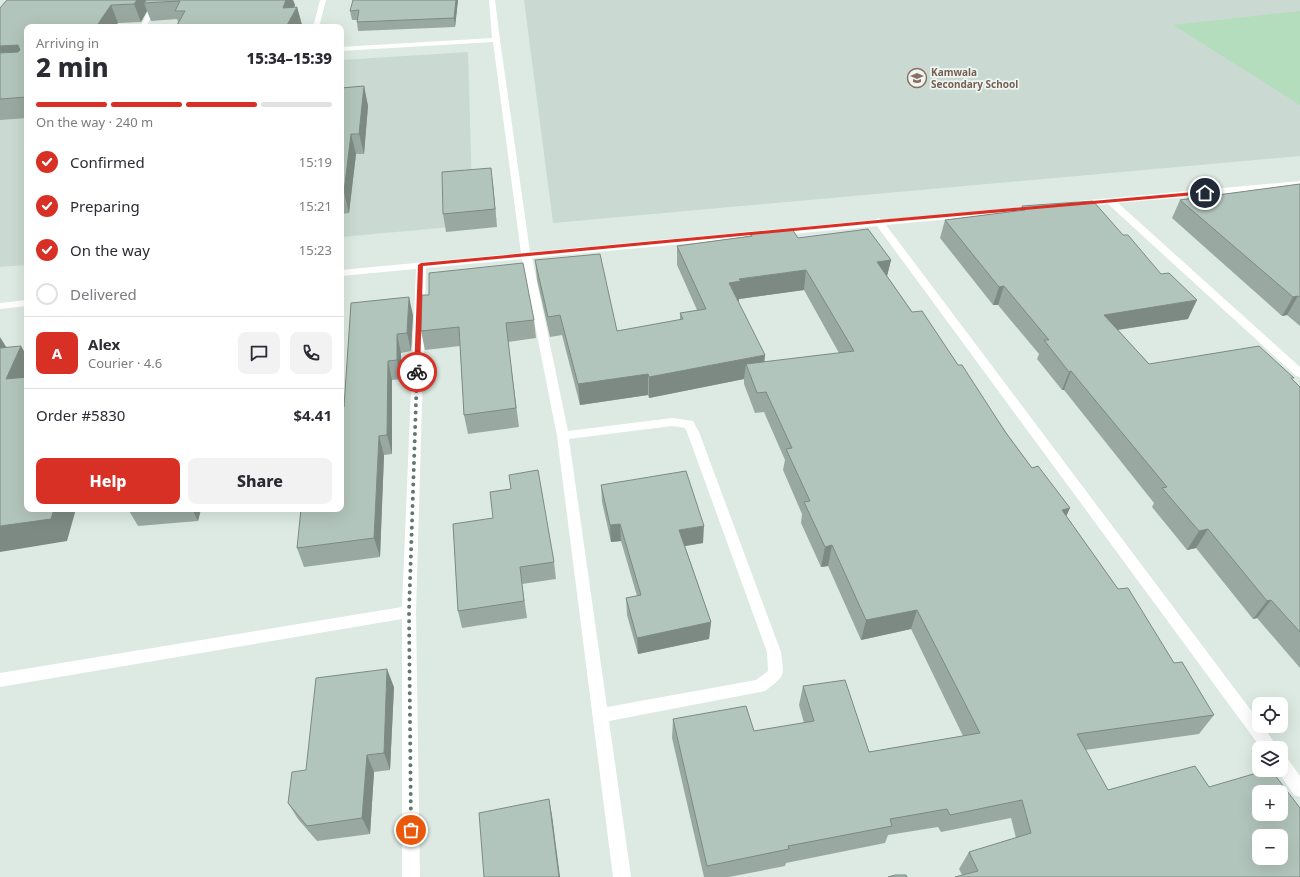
<!DOCTYPE html>
<html lang="en">
<head>
<meta charset="utf-8">
<style>
  body { margin:0; font-family:"Noto Sans",sans-serif; background:#f2f2f3; color:#2b2b33; height:100vh; display:flex; flex-direction:column; font-size:15px; white-space:nowrap }
  * { box-sizing:border-box; margin:0 }
  p { font-size:13px; color:#7c7c81 }
  .icon { flex:none; width:22px; height:22px; fill:none; stroke:currentColor; stroke-width:2; stroke-linecap:round; stroke-linejoin:round }
  .map { position:relative; flex:1; overflow:hidden }
  .sheet { position:absolute; left:24px; top:24px; width:320px; height:488px; display:flex; flex-direction:column; background:#fff; border-radius:8px; box-shadow:0 4px 16px #0002 }
  .sheet>* { flex:none }
  .buttons { position:absolute; left:1252px; top:697px; display:grid; gap:8px }
  .buttons a { display:grid; place-items:center; width:36px; height:36px; border-radius:8px; background:#fff; box-shadow:0 4px 16px #0002; font-size:20px }
  .pin { position:absolute; display:grid; place-items:center; width:34px; height:34px; color:#fff; margin:-17px; border:2px solid #fff; border-radius:50%; box-shadow:0 1px 4px #0007 }
  .courier { position:absolute; display:grid; place-items:center; width:40px; height:40px; margin:-20px; border:3px solid #d93025; border-radius:50%; background:#fff; color:#222; box-shadow:0 1px 5px #0007 }
  .summary em { font-style:normal; font-weight:800 }
  .summary div { display:flex; flex-direction:column-reverse }
  .summary { display:flex; align-items:center; justify-content:space-between; height:68px; padding:0 12px }
  h1 { font-size:26px; font-weight:800; line-height:30px }
  .bar { display:grid; grid-template-columns:repeat(4,1fr); gap:6px 4px; align-content:center; height:48px; padding:0 12px }
  .bar i { height:5px; border-radius:3px; background:#e1e1e2 }
  .bar .selected { background:#d93025 }
  .bar p { grid-column:span 4 }
  .line { display:flex; align-items:center; gap:10px; padding:0 12px; border-top:1px solid #e1e1e2 }
  .line div { flex:1 }
  .round { display:grid; place-items:center; flex:none; width:42px; height:42px; border-radius:8px; background:#f2f2f3 }
  ol { padding:0 12px; list-style:none }
  li { display:flex; align-items:center; gap:12px; height:44px }
  li p { margin-inline-start:auto }
  li .icon { padding:4px; border-radius:50%; background:#d93025; color:#fff; stroke-width:4 }
  li:last-child { color:#7c7c81 }
  li i { width:22px; height:22px; border:2px solid #e1e1e2; border-radius:50% }
  .primary-button { display:flex; gap:8px; margin-top:auto; padding:8px 12px }
  .primary-button a { flex:1; height:46px; border-radius:8px; background:#d93025; color:#fff; font-size:16px; font-weight:800; line-height:46px; text-align:center }
  .primary-button a+a { background:#f2f2f3; color:#2b2b33 }
  .map>svg:first-child { display:block }
  .built { fill:#cadad2 }
  .green { fill:#b3ddbc }
  .lines { fill:none; stroke-linecap:round; stroke-linejoin:round }
  .minor { fill:#fff; fill-rule:evenodd }
  .wall { fill:#99a9a2; fill-rule:evenodd }
  .shaded-wall { fill:#7d8a84 }
  .building { fill:#b2c5bc; stroke:#7d8a84; fill-rule:evenodd }
  .route { fill:#d93025 }
  .done { stroke:#60786f; stroke-width:4; stroke-dasharray:0 7.2 }
  .labels { text-anchor:middle; stroke-width:3.5; stroke-linejoin:round; paint-order:stroke }
  .far-education-label { font-size:10px; font-weight:bold; fill:#785e54; stroke:#edf7f1; text-anchor:start }
</style>
</head>
<body>
<div class="map">
<svg width="1300" height="877" viewBox="0 0 1300 877">
  <rect width="100%" height="100%" fill="#dceae3"/>
  <path class="built" d="M 524,0 L 1300,0 L 1300,156 L 553,223 Z
    M 468,52 L 473,225 L 341,237 L 341,60 Z
    M 27,81 L 27,265 L 0,267 L 0,83 Z"/>
  <path class="green" d="M 1300,11 L 1300,105 L 1173,25 Z"/>
  <g class="lines">
    <path class="minor" d="M 154,0 L 160,0 L 146,27 L 140,27 Z
      M 320,0 L 326,0 L 319,27 L 313,27 Z
      M 489,0 L 495,0 L 500,40 L 530,252 L 874,220 L 878,218 L 882,220 L 1039,206 L 1041,208 L 1036,211 L 886,225 L 1259,721 L 1259,726 L 1263,726 L 1278,748 L 1261,748 L 877,226 L 532,258 L 568,431 L 672,418 L 693,421 L 699,432 L 781,652 C 784,677 786,675 765,691 L 609,721 L 631,877 L 613,877 L 557,436 L 522,259 L 426,268 L 416,612 L 420,877 L 402,877 L 402,619 L 0,687 L 0,673 L 402,607 L 416,269 L 341,276 L 341,270 L 521,253 L 493,42 L 341,51 L 341,47 L 492,38 ZM 672,426 L 685,428 L 687,432 L 767,652 L 768,671 L 756,680 L 607,707 L 569,439 Z
      M 1300,181 L 1300,187 L 1118,203 L 1300,367 L 1300,377 L 1296,376 L 1108,204 L 1078,207 L 1073,204 L 1078,201 Z
      M 27,300 L 27,306 L 0,309 L 0,303 Z
      M 1281,755 L 1287,758 L 1300,776 L 1300,797 L 1294,795 L 1277,770 L 1281,770 Z"/>
  </g>
  <path class="wall" d="M 7,0 L 293,0 L 295,5 L 294,7 L 297,7 L 302,25 L 301,27 L 176,27 L 178,22 L 177,19 L 151,21 L 147,11 L 141,22 L 27,27 L 27,118 L 0,120 L 0,8 Z
    M 458,0 L 455,27 L 358,31 L 357,22 L 357,20 L 352,20 L 350,11 Z
    M 364,86 L 368,106 L 364,154 L 356,154 L 349,213 L 341,214 L 341,88 Z
    M 1300,184 L 1300,326 L 1287,315 L 1282,316 L 1172,218 L 1180,200 Z
    M 493,185 L 497,227 L 446,232 L 443,214 Z
    M 1022,206 L 1188,319 L 1118,330 L 1149,364 L 1292,380 L 1300,387 L 1300,668 L 1257,618 L 1253,619 L 1196,548 L 1187,550 L 1152,507 L 1154,503 L 1064,390 L 1062,390 L 1037,359 L 1039,354 L 998,305 L 993,305 L 940,238 L 945,220 L 1020,211 Z
    M 751,234 L 798,238 L 891,260 L 887,276 L 912,312 L 958,365 L 1066,516 L 1118,589 L 1214,715 L 1199,734 L 1085,750 L 1108,790 L 1209,787 L 1300,808 L 962,875 L 959,869 L 969,852 L 1016,838 L 1011,818 L 941,832 L 938,827 L 888,835 L 885,843 L 786,863 L 785,866 L 729,877 L 704,877 L 672,738 L 673,719 L 754,731 L 804,723 L 799,705 L 803,686 L 869,752 L 963,736 L 911,629 L 861,640 L 828,566 L 821,567 L 801,523 L 802,514 L 783,470 L 785,460 L 764,412 L 755,413 L 744,384 L 744,379 L 649,398 L 648,395 L 580,405 L 562,335 L 550,337 L 537,280 L 535,260 L 617,331 L 680,320 L 680,313 L 697,310 L 677,265 L 677,246 L 750,236 ZM 804,290 L 839,353 L 764,362 L 765,355 L 738,302 L 739,301 L 739,299 Z
    M 429,295 L 534,320 L 536,338 L 508,342 L 519,427 L 468,434 L 464,415 L 460,346 L 425,350 L 421,331 Z
    M 351,303 L 413,315 L 411,351 L 401,353 L 401,379 L 392,380 L 392,454 L 384,455 L 380,557 L 304,567 L 297,548 L 344,407 Z
    M 601,485 L 703,543 L 685,546 L 711,622 L 709,639 L 638,654 L 627,615 L 626,598 L 637,596 L 621,541 L 611,542 L 602,502 Z
    M 128,509 L 201,509 L 198,521 L 138,526 Z
    M 453,524 L 554,562 L 556,579 L 522,584 L 527,618 L 462,628 L 458,611 Z
    M 394,687 L 390,770 L 374,772 L 370,834 L 317,841 L 298,819 L 288,803 L 306,770 Z"/>
  <path class="shaded-wall" d="M 137,0 L 153,0 L 144,3 L 147,11 L 141,22 L 134,4 Z
    M 286,0 L 293,0 L 295,5 L 289,22 L 297,7 L 302,25 L 301,27 L 286,27 L 283,8 Z
    M 456,0 L 458,0 L 455,27 L 454,18 Z
    M 111,5 L 118,23 L 115,27 L 96,27 Z
    M 18,45 L 27,64 L 0,66 L 0,46 Z
    M 364,86 L 368,106 L 364,154 L 359,134 Z
    M 351,134 L 356,154 L 349,213 L 344,192 Z
    M 491,168 L 493,185 L 497,227 L 495,209 Z
    M 891,260 L 886,280 L 877,262 Z
    M 806,270 L 804,290 L 739,299 L 739,301 L 727,303 L 729,283 L 739,279 Z
    M 1004,286 L 998,305 L 993,305 L 999,287 Z
    M 1298,296 L 1287,315 L 1282,316 L 1293,297 Z
    M 409,297 L 413,315 L 411,351 L 407,333 Z
    M 1197,300 L 1188,319 L 1096,333 L 1104,315 Z
    M 397,334 L 401,353 L 401,379 L 397,360 Z
    M 0,337 L 13,358 L 0,361 Z
    M 21,346 L 27,356 L 27,385 L 6,379 Z
    M 765,355 L 763,375 L 746,364 L 744,379 L 649,398 L 649,377 Z
    M 388,361 L 392,380 L 392,454 L 387,435 Z
    M 1071,371 L 1064,390 L 1062,390 L 1069,372 Z
    M 648,374 L 648,395 L 580,405 L 578,384 Z
    M 379,436 L 384,455 L 380,557 L 374,538 Z
    M 1070,508 L 1061,528 L 1062,510 Z
    M 54,509 L 76,509 L 67,541 L 0,552 L 0,526 Z
    M 192,509 L 201,509 L 198,521 Z
    M 620,524 L 621,541 L 611,542 L 610,525 Z
    M 704,526 L 703,543 L 679,547 L 679,530 Z
    M 1208,529 L 1196,548 L 1187,550 L 1199,531 Z
    M 832,545 L 828,566 L 821,567 L 825,547 Z
    M 1271,600 L 1257,618 L 1253,619 L 1267,601 Z
    M 917,610 L 911,629 L 861,640 L 866,620 Z
    M 711,622 L 709,639 L 638,654 L 637,638 Z
    M 387,669 L 394,687 L 390,770 L 384,753 Z
    M 367,755 L 374,772 L 370,834 L 362,818 Z
    M 549,799 L 552,815 L 560,877 L 559,877 Z"/>
  <path class="building" d="M 7,0 L 137,0 L 134,4 L 111,5 L 96,27 L 27,27 L 27,97 L 0,99 L 0,53 L 18,52 L 20,50 L 18,45 L 0,46 L 0,8 Z
    M 146,0 L 286,0 L 283,8 L 297,7 L 286,27 L 176,27 L 185,11 L 175,11 L 180,1 L 144,3 Z
    M 353,0 L 456,0 L 454,18 L 357,22 L 359,10 L 350,11 Z
    M 364,86 L 359,134 L 351,134 L 344,192 L 341,192 L 341,88 Z
    M 491,168 L 495,209 L 443,214 L 442,172 Z
    M 1300,184 L 1300,297 L 1298,296 L 1293,297 L 1180,200 Z
    M 1093,201 L 1123,235 L 1128,235 L 1161,274 L 1169,273 L 1197,300 L 1104,315 L 1149,364 L 1259,346 L 1294,378 L 1291,378 L 1300,387 L 1300,632 L 1271,600 L 1267,601 L 1208,529 L 1199,531 L 1162,488 L 1167,487 L 1071,371 L 1069,372 L 1044,340 L 1049,340 L 1004,286 L 999,287 L 945,220 L 1025,210 L 1022,206 Z
    M 792,229 L 798,238 L 868,229 L 891,260 L 877,262 L 912,312 L 922,311 L 958,365 L 962,365 L 1006,433 L 1032,468 L 1038,466 L 1070,508 L 1062,510 L 1118,589 L 1128,588 L 1174,663 L 1182,662 L 1214,715 L 1077,734 L 1108,790 L 1195,766 L 1209,787 L 1267,770 L 1271,770 L 1300,808 L 1300,877 L 955,877 L 978,871 L 969,852 L 1031,833 L 1022,800 L 950,815 L 947,809 L 890,819 L 892,826 L 788,846 L 789,849 L 707,866 L 673,719 L 746,706 L 754,731 L 814,721 L 803,686 L 845,680 L 869,752 L 980,733 L 917,610 L 866,620 L 832,545 L 825,547 L 804,502 L 810,501 L 786,449 L 792,448 L 766,392 L 757,393 L 746,364 L 854,351 L 806,270 L 739,279 L 741,281 L 729,283 L 765,355 L 649,377 L 648,374 L 578,384 L 560,315 L 548,317 L 535,260 L 600,254 L 617,331 L 683,319 L 680,313 L 706,309 L 677,246 L 752,236 L 751,234 ZM 1259,792 L 1281,792 L 1281,814 L 1259,814 ZM 1259,836 L 1281,836 L 1281,858 L 1259,858 Z
    M 523,263 L 534,320 L 506,323 L 516,408 L 464,415 L 459,327 L 421,331 L 422,295 L 429,295 L 429,273 Z
    M 409,297 L 407,333 L 397,334 L 397,360 L 388,361 L 387,435 L 379,436 L 374,538 L 297,548 L 301,509 L 341,509 L 341,408 L 344,407 L 351,303 Z
    M 21,346 L 6,379 L 27,377 L 27,509 L 54,509 L 51,519 L 0,526 L 0,348 Z
    M 538,470 L 554,562 L 520,567 L 524,601 L 458,611 L 453,524 L 493,518 L 490,492 L 511,489 L 509,475 Z
    M 686,471 L 704,526 L 679,530 L 711,622 L 637,638 L 626,598 L 641,595 L 620,524 L 610,525 L 601,485 Z
    M 387,669 L 384,753 L 367,755 L 362,818 L 307,826 L 288,803 L 292,772 L 306,770 L 316,678 Z
    M 549,799 L 559,877 L 484,877 L 479,813 Z
    M 895,875 L 906,875 L 907,877 L 888,877 Z"/>
  <path class="route" d="M 1205,191 L 1207,194 L 878,223 L 423,266 L 420,372 L 417,374 L 414,372 L 418,265 L 421,263 L 878,220 Z"/>
  <g class="lines">
    <path class="done" d="M 411,830 L 409,612 L 417,372"/>
  </g>
  <defs>
    <g id="school-ring" transform="scale(1)"><circle r="9.5" fill="#edf7f1" stroke="#8d6e63" stroke-width="1.5"/><path d="M0-5L7-2L0 1L-7-2ZM-4 1L0 2.5L4 1V4Q0 6-4 4Z" fill="#8d6e63"/></g>
  </defs>
  <g fill-rule="evenodd">
    <use href="#school-ring" x="917" y="78"/>
  </g>
  <g class="labels">
    <g class="far-education-label">
      <text x="931" y="76">Kamwala<tspan x="931" dy="12">Secondary School</tspan></text>
    </g>
  </g>
</svg>
<div class="buttons">
<a><svg class="icon" aria-label="locate" viewBox="0 0 24 24"><circle cx="12" cy="12" r="6"/><path d="M12 2v4M12 18v4M2 12h4M18 12h4"/></svg></a>
<a><svg class="icon" aria-label="layers" viewBox="0 0 24 24"><path d="M12 4l9 5-9 5-9-5zM3 14l9 5 9-5"/></svg></a>
<a>+</a>
<a>−</a>
</div>
<div class="pin" style="left:411px;top:830px;background:#ea580c"><svg class="icon" aria-label="bag" viewBox="0 0 24 24"><path d="M5 8h14l-1 12H6zM9 8a3 3 0 0 1 6 0"/></svg></div>
<div class="pin" style="left:1205px;top:193px;background:#1f2937"><svg class="icon" aria-label="home" viewBox="0 0 24 24"><path d="M3 11l9-7 9 7M6 9v11h12V9"/></svg></div>
<div class="courier" style="left:417px;top:372px"><svg class="icon" aria-label="bike" viewBox="0 0 24 24"><circle cx="6" cy="16" r="4"/><circle cx="18" cy="16" r="4"/><path d="M6 16l4-8h5l3 8M10 8l3 8H6M13 5h3"/></svg></div>
<section class="sheet">
<div class="summary"><div><h1>2 min</h1><p>Arriving in</p></div><em>15:34–15:39</em></div>
<div class="bar"><i class="selected"></i><i class="selected"></i><i class="selected"></i><i></i><p>On the way · 240 m</p></div>
<ol>
<li><svg class="icon" aria-label="check" viewBox="0 0 24 24"><path d="M5 12l5 5 9-10"/></svg>Confirmed<p>15:19</p></li>
<li><svg class="icon" aria-label="check" viewBox="0 0 24 24"><path d="M5 12l5 5 9-10"/></svg>Preparing<p>15:21</p></li>
<li><svg class="icon" aria-label="check" viewBox="0 0 24 24"><path d="M5 12l5 5 9-10"/></svg>On the way<p>15:23</p></li>
<li><i></i>Delivered</li>
</ol>
<div class="line" style="height:72px"><b class="round" style="background:#d93025;color:#fff">A</b><div><b>Alex</b><p>Courier · 4.6</p></div><a class="round"><svg class="icon" aria-label="chat" viewBox="0 0 24 24"><path d="M4 5h16v11H9l-5 4z"/></svg></a><a class="round"><svg class="icon" aria-label="phone" viewBox="0 0 24 24"><path d="M5 4h4l2 5-3 2q2 4 5 5l2-3 5 2v4C11 20 4 13 5 4z"/></svg></a></div>
<div class="line" style="height:52px"><div>Order #5830</div><b>$4.41</b></div>
<div class="primary-button"><a>Help</a><a>Share</a></div>
</section>
</div>
</body>
</html>
